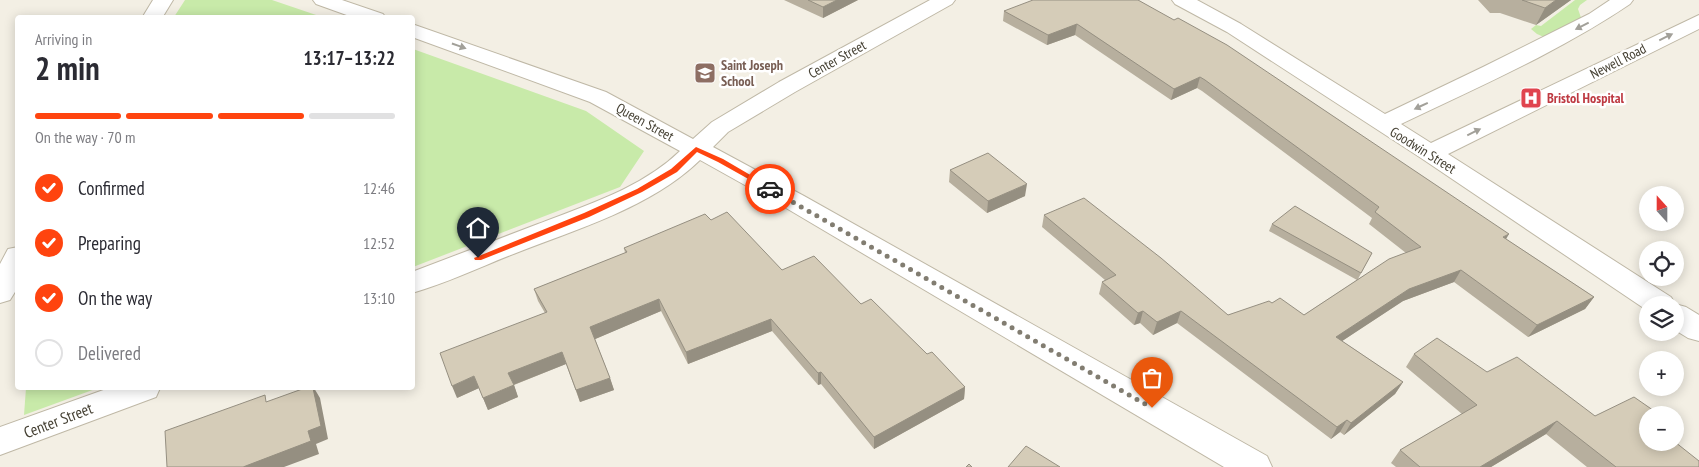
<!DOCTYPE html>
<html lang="en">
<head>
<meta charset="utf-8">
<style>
  body { margin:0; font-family:"PT Sans Narrow",sans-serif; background:#f2f2f3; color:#2b2b33; height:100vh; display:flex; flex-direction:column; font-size:19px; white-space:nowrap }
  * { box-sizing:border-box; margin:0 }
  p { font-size:16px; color:#7c7c81 }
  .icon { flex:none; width:28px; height:28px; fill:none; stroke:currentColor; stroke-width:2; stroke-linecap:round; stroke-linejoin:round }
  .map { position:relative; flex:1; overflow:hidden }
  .side { position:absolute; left:15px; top:15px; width:400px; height:375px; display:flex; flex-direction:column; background:#fff; border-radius:5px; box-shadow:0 2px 12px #0003 }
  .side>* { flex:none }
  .needle { width:32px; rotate:339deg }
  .controls { position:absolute; left:1639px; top:186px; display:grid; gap:10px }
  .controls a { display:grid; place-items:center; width:45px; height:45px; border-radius:50%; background:#fff; box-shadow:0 2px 12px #0003; font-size:25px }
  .pin { position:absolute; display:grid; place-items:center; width:42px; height:42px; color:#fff; margin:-51px -21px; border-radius:50% 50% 50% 0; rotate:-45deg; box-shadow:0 0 5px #0007 }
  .pin .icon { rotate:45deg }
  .courier { position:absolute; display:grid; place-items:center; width:50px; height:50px; margin:-25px; border:4px solid #ff440f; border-radius:50%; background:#fff; color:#222; box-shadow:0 1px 6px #0007 }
  .head em { font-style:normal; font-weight:600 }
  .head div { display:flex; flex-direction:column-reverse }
  .head { display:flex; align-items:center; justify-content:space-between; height:85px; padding:0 20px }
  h1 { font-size:32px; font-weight:600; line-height:38px }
  .bar { display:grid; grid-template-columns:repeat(4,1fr); gap:8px 5px; align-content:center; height:60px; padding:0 20px }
  .bar i { height:6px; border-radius:4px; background:#e1e1e2 }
  .bar .current { background:#ff440f }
  .bar p { grid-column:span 4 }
  ol { padding:0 20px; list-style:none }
  li { display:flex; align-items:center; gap:15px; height:55px }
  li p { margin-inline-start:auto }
  li .icon { padding:5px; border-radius:50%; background:#ff440f; color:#fff; stroke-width:4 }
  li:last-child { color:#7c7c81 }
  li i { width:28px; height:28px; border:2px solid #e1e1e2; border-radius:50% }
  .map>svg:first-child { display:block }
  .green { fill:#c8eaa9 }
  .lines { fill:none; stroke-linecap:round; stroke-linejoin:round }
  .minor-casing { stroke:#bfb8a6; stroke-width:2 }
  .minor { fill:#fff; fill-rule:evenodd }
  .wall { fill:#b7af9e }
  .shaded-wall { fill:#958f81 }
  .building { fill:#d5ccb8; stroke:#958f81 }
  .oneway { fill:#a2a099 }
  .route { fill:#ff440f }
  .done { stroke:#827d71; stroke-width:5; stroke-dasharray:0 9 }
  .labels { text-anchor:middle; stroke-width:5; stroke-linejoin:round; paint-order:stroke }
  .street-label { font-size:14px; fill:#454033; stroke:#fff }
  .education-label { font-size:14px; font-weight:bold; fill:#785e54; stroke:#fff; text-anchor:start }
  .health-label { font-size:14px; font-weight:bold; fill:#be3a42; stroke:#fff; text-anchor:start }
  .near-street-label { font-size:16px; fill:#454033; stroke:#fff }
</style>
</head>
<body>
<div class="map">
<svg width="1699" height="467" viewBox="0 0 1699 467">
  <rect width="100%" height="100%" fill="#f3efe4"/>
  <path class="green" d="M 185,0 L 272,0 L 322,17 L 174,17 Z
    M 1575,0 L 1587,0 L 1580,5 L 1578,9 L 1586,32 L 1560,44 L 1537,34 L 1531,29 L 1536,25 L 1541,26 Z
    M 413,49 L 586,111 L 644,151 L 620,187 L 413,267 Z
    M 26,388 L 98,388 L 24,415 Z"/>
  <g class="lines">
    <g class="minor-casing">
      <path id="minor" d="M 153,0 L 173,0 L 162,18 L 142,18 Z
        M 313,0 L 342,0 L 383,14 L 386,18 L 355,18 L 316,4 Z
        M 930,0 L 955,0 L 952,4 L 795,92 L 728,132 L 713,147 L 804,196 L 1267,456 L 1272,467 L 1224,467 L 786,208 L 700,160 C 652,207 577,229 516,253 C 482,266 448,283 412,293 L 412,272 C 454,256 496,240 538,224 C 587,205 642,188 680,151 L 590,102 L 412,37 L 412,24 L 606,92 L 693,139 L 712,122 L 779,82 Z
        M 1172,0 L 1197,0 L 1241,24 L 1385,114 L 1483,67 L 1589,14 L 1610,0 L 1633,0 L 1630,4 C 1559,52 1478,87 1401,124 L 1431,143 L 1699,15 L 1699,29 L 1448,154 L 1671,297 L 1675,304 L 1686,307 L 1699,315 L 1699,341 L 1688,338 L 1675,330 L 1675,305 L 1648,305 L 1648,311 L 1421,158 L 1227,32 L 1175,4 Z
        M 18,247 L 18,287 L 10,300 L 0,303 L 0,264 L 8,249 Z
        M 109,388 L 160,388 L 156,397 L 0,455 L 0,427 Z"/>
    </g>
    <use href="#minor" class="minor"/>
  </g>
  <path class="wall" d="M 784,0 L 858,0 L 823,18 Z
    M 1138,0 L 1506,239 L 1594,297 L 1585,309 L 1528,337 L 1454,282 L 1403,301 L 1342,341 L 1403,382 L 1395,394 L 1344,435 L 1340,432 L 1331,439 L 1177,323 L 1153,335 L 1140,323 L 1134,325 L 1099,294 L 1102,282 L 1105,280 L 1042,227 L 1044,215 L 1228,315 L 1272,303 L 1304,315 L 1357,280 L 1269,231 L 1272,224 L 1372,253 L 1358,279 L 1406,253 L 1369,224 L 1372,218 L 1202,91 L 1197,88 L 1171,100 L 1075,35 L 1047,45 L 1003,21 L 1004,11 Z
    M 1478,0 L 1571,0 L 1536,25 L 1500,13 L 1490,13 Z
    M 950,170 L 1025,196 L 987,213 L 949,182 Z
    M 711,220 L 782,270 L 861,304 L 927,354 L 965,387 L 964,399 L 874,449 L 821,384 L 818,385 L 772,331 L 688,364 L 661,311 L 595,339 L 610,378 L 614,390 L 580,402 L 566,364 L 514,385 L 518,397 L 488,410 L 479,388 L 457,398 L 545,313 L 538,301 L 534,289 L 625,253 L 624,248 Z
    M 1414,354 L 1487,372 L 1595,416 L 1699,467 L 1587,467 L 1546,434 L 1491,467 L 1396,467 L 1391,463 L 1400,450 L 1462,414 L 1406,367 Z"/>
  <path class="shaded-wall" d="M 837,0 L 858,0 L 823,18 L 823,7 Z
    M 1556,0 L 1571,0 L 1536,25 L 1545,8 Z
    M 1077,24 L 1075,35 L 1047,45 L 1048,35 Z
    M 1200,77 L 1197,88 L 1171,100 L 1174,89 Z
    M 1027,184 L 1025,196 L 987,213 L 988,201 Z
    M 1509,234 L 1502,246 L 1503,237 Z
    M 1461,270 L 1454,282 L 1403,301 L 1330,349 L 1336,337 L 1409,289 Z
    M 1594,297 L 1585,309 L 1528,337 L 1537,325 Z
    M 659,299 L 661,311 L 593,340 L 590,327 Z
    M 1143,311 L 1140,323 L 1134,325 L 1138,313 Z
    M 1181,311 L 1177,323 L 1153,335 L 1157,322 Z
    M 771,319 L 772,331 L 688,364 L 686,352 Z
    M 562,352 L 566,364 L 513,385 L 508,373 Z
    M 821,372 L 821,384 L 818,385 L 818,373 Z
    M 474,376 L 479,388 L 457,398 L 452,386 Z
    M 610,378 L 614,390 L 580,402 L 576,390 Z
    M 1403,382 L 1395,394 L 1344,435 L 1351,423 Z
    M 514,385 L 518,397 L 488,410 L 483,398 Z
    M 965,387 L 964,399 L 874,449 L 874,437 Z
    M 313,388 L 314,388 L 320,398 L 328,439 L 316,444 L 319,454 L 284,467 L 243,467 L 308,431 Z
    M 1347,420 L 1340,432 L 1331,439 L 1337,427 Z
    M 1557,421 L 1546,434 L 1491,467 L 1480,467 Z"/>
  <path class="building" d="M 808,0 L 837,0 L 823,7 Z
    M 1033,0 L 1138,0 L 1174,20 L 1178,18 L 1227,45 L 1509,234 L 1503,237 L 1594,297 L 1537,325 L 1461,270 L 1409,289 L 1336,337 L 1403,382 L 1351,423 L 1347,420 L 1337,427 L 1181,311 L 1157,322 L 1143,311 L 1138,313 L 1102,282 L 1116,275 L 1044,215 L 1084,198 L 1161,258 L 1228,315 L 1269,301 L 1272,303 L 1280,298 L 1304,315 L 1389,259 L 1421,247 L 1375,212 L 1379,207 L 1205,80 L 1200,77 L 1174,89 L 1077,24 L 1048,35 L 1004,11 Z
    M 1522,0 L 1556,0 L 1545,8 Z
    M 988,153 L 1027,184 L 988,201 L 950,170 Z
    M 1295,206 L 1372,253 L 1361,273 L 1272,224 Z
    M 727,212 L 782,270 L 814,256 L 861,304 L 871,299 L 927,354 L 932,352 L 965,387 L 874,437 L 821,372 L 818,373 L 771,319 L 686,352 L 659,299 L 590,327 L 610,378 L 576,390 L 562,352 L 508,373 L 514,385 L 483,398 L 474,376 L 452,386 L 440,353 L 547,312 L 534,289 L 627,252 L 624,248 L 705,214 L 711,220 Z
    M 1437,338 L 1487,372 L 1517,357 L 1595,416 L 1634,397 L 1660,415 L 1648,415 L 1648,442 L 1675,442 L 1699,461 L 1699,467 L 1616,467 L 1557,421 L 1480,467 L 1420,467 L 1400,450 L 1477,405 L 1414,354 Z
    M 305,388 L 313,388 L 321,426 L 308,431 L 311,441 L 243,467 L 167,467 L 165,431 L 265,395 L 266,402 Z
    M 1675,426 L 1680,430 L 1675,432 Z
    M 1026,446 L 1060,467 L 1008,467 Z
    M 969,464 L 972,467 L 966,467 Z"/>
  <defs><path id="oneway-solid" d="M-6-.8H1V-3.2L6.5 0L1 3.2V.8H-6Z" transform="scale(1.25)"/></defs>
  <g class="oneway">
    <use href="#oneway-solid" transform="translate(1582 26) rotate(153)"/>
    <use href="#oneway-solid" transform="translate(1666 37) rotate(-26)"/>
    <use href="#oneway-solid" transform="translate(459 46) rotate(19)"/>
    <use href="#oneway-solid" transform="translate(1421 106) rotate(155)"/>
    <use href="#oneway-solid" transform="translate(1474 132) rotate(-26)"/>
  </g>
  <path class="route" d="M 696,147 L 723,159 L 774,189 L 768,190 L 718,162 L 697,152 L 677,172 L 642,192 L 589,217 L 481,260 L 475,260 L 474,258 L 584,213 L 637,189 L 671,169 Z"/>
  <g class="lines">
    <path class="done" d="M 770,189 L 1152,408"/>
  </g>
  <defs>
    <g id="school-square" transform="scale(1.125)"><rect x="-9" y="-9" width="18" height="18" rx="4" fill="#8d6e63" stroke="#fff"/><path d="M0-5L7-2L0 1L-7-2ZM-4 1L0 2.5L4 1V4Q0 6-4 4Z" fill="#fff"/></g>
    <g id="hospital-square" transform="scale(1.125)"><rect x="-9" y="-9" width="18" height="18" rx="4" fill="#e0444e" stroke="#fff"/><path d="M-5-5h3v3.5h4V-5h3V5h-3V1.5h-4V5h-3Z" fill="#fff"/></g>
  </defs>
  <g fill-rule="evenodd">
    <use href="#school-square" x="705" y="73"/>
    <use href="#hospital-square" x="1531" y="98"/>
  </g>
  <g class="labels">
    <g class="street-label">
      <text transform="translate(837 59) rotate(-29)" y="5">Center Street</text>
      <text transform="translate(1618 61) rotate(-27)" y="5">Newell Road</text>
      <text transform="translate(645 122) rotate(29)" y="5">Queen Street</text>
      <text transform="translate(1423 150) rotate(32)" y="5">Goodwin Street</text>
    </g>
    <g class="education-label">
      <text x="721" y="70">Saint Joseph<tspan x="721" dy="16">School</tspan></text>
    </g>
    <g class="health-label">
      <text x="1547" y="103">Bristol Hospital</text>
    </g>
    <g class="near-street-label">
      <text transform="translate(58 420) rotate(-21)" y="6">Center Street</text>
    </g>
  </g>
</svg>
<div class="controls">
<a><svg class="needle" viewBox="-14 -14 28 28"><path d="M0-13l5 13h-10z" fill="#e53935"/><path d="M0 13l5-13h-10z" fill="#7c7c81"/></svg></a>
<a><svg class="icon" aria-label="locate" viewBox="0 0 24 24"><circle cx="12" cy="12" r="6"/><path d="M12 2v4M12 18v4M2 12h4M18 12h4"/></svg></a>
<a><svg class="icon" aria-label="layers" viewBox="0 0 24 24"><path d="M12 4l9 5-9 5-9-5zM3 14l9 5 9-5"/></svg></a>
<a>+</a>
<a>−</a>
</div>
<div class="pin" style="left:1152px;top:408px;background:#ea580c"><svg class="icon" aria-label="bag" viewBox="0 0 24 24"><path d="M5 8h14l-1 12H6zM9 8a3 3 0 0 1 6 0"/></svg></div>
<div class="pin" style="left:478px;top:258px;background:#1f2937"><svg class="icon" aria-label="home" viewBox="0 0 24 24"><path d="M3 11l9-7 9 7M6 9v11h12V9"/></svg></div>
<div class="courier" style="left:770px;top:189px"><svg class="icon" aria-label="car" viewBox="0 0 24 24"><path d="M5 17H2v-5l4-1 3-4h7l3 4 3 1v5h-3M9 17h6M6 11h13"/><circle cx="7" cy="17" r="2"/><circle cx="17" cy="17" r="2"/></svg></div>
<section class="side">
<div class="head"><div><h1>2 min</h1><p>Arriving in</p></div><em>13:17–13:22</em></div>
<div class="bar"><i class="current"></i><i class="current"></i><i class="current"></i><i></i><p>On the way · 70 m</p></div>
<ol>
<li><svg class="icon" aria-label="check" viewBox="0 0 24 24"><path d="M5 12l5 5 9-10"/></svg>Confirmed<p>12:46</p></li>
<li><svg class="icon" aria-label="check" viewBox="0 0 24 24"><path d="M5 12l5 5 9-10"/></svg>Preparing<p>12:52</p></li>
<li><svg class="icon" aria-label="check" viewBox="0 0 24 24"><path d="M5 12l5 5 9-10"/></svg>On the way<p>13:10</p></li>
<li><i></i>Delivered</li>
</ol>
</section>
</div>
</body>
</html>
